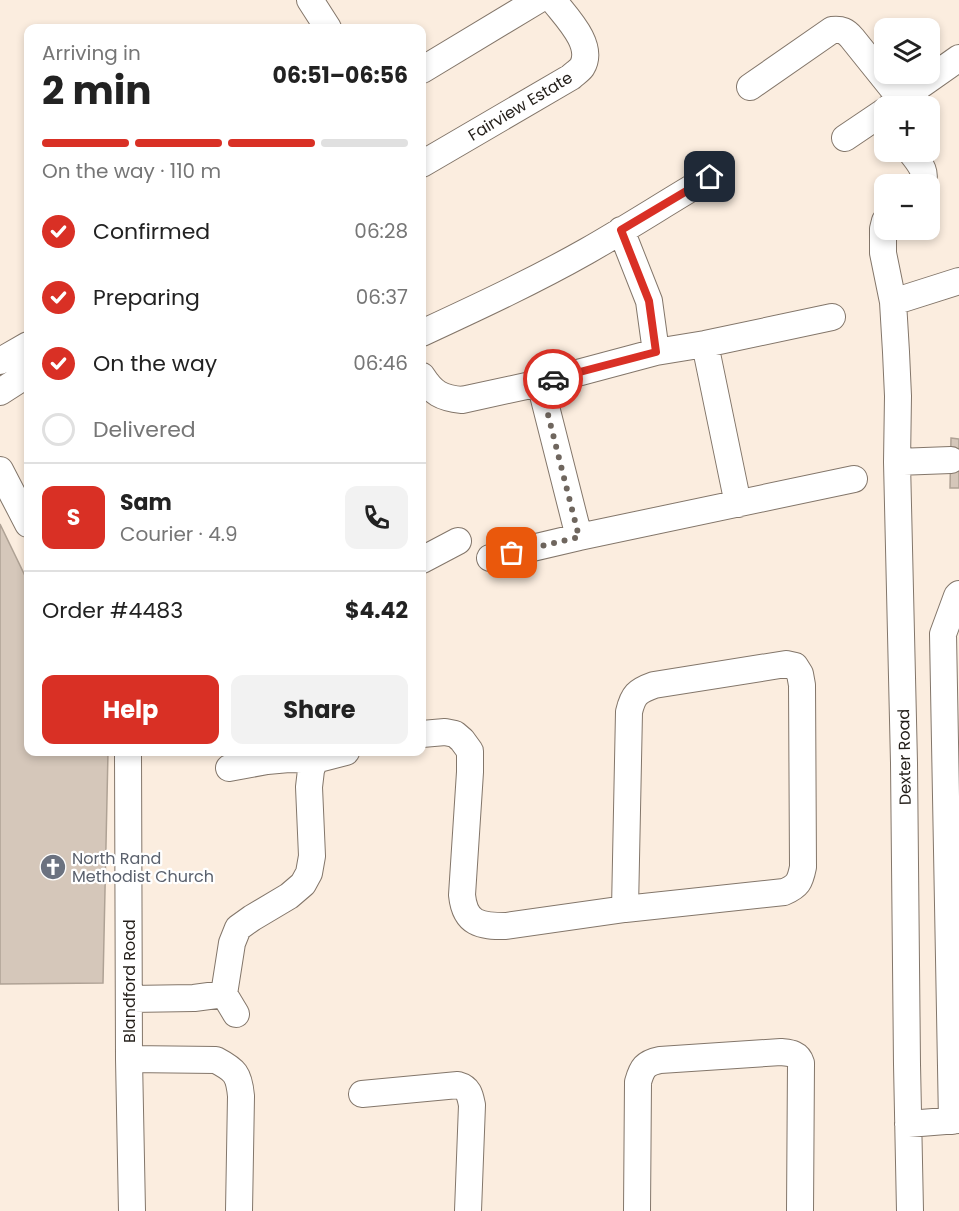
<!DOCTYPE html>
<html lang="en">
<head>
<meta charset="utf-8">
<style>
  body { margin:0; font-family:Poppins,sans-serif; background:#f2f2f2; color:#222; height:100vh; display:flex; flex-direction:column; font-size:22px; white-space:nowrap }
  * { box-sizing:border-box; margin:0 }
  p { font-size:20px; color:#767676 }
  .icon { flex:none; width:33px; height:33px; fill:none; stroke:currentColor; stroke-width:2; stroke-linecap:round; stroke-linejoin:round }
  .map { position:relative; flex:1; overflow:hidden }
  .side { position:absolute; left:24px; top:24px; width:402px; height:732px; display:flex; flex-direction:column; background:#fff; border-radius:12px; box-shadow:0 3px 9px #0003 }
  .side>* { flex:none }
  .buttons { position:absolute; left:874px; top:18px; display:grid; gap:12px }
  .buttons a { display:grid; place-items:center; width:66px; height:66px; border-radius:12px; background:#fff; box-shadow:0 3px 9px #0003; font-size:30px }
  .pin { position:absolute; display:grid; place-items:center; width:51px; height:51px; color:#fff; margin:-26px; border-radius:12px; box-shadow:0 3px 9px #0006 }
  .courier { position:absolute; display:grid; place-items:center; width:60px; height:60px; margin:-30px; border:4px solid #d93025; border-radius:50%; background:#fff; color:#222; box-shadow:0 2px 8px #0007 }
  .headline em { font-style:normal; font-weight:700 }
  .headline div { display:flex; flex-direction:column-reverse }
  .headline { display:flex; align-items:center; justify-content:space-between; height:102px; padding:0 18px }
  h1 { font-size:39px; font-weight:700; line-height:45px }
  .bar { display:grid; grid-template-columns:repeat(4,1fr); gap:9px 6px; align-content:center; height:72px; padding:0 18px }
  .bar i { height:8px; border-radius:4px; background:#e0e0e0 }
  .bar .current { background:#d93025 }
  .bar p { grid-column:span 4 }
  .line { display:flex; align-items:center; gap:15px; padding:0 18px; border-top:2px solid #e0e0e0 }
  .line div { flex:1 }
  .round { display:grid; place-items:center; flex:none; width:63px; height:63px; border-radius:12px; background:#f2f2f2 }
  ol { padding:0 18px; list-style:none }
  li { display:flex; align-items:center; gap:18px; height:66px }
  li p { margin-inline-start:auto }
  li .icon { padding:6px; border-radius:50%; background:#d93025; color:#fff; stroke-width:4 }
  li:last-child { color:#767676 }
  li i { width:33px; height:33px; border:3px solid #e0e0e0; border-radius:50% }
  .button { display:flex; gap:12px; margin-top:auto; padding:12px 18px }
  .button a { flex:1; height:69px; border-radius:12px; background:#d93025; color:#fff; font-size:24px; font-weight:700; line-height:69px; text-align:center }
  .button a+a { background:#f2f2f2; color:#222 }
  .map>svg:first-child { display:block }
  .building { fill:#d5c7ba; stroke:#afa295; stroke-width:1.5 }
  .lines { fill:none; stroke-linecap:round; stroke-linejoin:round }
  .minor-casing { stroke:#83766a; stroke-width:28 }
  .minor { stroke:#fff; stroke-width:26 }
  .done { stroke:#6f665e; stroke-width:6; stroke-dasharray:0 10.8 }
  .route { stroke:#d93025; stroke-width:8 }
  .labels { text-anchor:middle; stroke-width:4.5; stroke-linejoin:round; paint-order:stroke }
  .street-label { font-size:16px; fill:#231e19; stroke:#fff }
  .worship-label { font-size:16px; fill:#5b616d; stroke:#fff; text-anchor:start }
</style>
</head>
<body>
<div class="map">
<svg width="959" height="1211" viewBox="0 0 959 1211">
  <rect width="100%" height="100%" fill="#fbeddf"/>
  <path class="building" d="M 951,438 L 959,439 L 959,488 L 950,488 Z
    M 0,524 L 28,582 L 28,752 L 108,752 L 103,983 L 0,984 Z"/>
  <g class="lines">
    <g class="minor-casing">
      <path id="minor" d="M 310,0 L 328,28
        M 422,70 L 538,0
        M 750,87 L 832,30 C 842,29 846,31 852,38 L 901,99
        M 891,106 L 959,58
        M 845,138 L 885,111
        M 911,152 C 918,162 928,171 922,184
        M 422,164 L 571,77 C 574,74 579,71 582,67 C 595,45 566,17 553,0
        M 885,221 L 883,229 L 883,253 L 893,302 L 896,352 L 898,396 L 897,462 L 904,763 L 907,1064 L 910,1211
        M 621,230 L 649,301 L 656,352
        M 893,302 L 959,281
        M 422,333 C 478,307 534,281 587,251 C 629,227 669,201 710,177
        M 705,344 L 738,504
        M 0,361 L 28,345
        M 422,376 C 433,393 441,398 462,400 L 540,383 L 656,352 L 705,344 L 832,317
        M 540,383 L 579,537
        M 0,392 L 28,374
        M 897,462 L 951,460
        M 0,470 L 28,524
        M 490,558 L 579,537 L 854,479
        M 422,560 L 458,541
        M 422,734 L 445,732 L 455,734 L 462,740 L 470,751 L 470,772 L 462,895 C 465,924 480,926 506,926 L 625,909 L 784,892 C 798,886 800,882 803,867 L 802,685 L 800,674 L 795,666 L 786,664 L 654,685 C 637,691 633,695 629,712 L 625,909
        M 128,752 L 129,1059 L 132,1211
        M 229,768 L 267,761 L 289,759 L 315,760 L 346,752
        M 130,999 L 194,998 L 224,994
        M 236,1014 L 224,994 L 232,943 L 238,928 L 252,918 L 289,896 L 303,884 L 309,873 L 312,856 L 309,787 L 311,770 L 315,760
        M 129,1059 L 216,1060 C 235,1070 239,1074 241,1096 L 239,1211
        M 362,1094 L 458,1085 C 469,1088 470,1095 472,1105 L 468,1211
        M 952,1121 L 943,634 L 957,596 L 959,594
        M 908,1124 L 959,1120
        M 637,1211 L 638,1082 C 642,1068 645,1063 660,1060 L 781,1052 C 790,1053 798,1053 801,1063 L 800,1211"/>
    </g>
    <use href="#minor" class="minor"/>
  </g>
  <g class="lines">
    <path class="done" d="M 512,553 L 579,537 L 540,383 L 553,379"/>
    <path class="route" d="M 553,379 L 656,352 L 649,301 L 621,230 L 710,177"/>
  </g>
  <defs>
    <g id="church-disc" transform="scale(1.35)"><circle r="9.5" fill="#6b7280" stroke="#fff"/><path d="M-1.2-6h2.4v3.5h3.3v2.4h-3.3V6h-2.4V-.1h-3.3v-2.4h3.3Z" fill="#fff"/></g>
  </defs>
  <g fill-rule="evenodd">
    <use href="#church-disc" x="53" y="867"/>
  </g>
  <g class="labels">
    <g class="street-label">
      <text transform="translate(520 106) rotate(-31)" y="6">Fairview Estate</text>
      <text transform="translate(904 757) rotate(-91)" y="6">Dexter Road</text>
      <text transform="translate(129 981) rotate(-90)" y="6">Blandford Road</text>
    </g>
    <g class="worship-label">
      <text x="72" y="864">North Rand<tspan x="72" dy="18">Methodist Church</tspan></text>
    </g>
  </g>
</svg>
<div class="buttons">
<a><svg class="icon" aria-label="layers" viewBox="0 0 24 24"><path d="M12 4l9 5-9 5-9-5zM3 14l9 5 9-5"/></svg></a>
<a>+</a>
<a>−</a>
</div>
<div class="pin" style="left:512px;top:553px;background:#ea580c"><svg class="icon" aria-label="bag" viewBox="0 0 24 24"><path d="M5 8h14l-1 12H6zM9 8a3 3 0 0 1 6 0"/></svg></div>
<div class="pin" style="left:710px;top:177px;background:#1f2937"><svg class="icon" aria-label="home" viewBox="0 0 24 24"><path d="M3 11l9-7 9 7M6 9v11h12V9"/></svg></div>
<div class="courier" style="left:553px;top:379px"><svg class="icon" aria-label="car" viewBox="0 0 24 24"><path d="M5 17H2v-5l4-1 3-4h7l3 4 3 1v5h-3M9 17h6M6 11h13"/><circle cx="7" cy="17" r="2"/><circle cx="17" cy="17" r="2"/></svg></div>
<section class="side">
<div class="headline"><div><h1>2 min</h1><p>Arriving in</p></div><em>06:51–06:56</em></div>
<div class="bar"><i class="current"></i><i class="current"></i><i class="current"></i><i></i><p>On the way · 110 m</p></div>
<ol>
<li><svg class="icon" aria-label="check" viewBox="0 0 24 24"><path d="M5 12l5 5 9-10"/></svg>Confirmed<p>06:28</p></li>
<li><svg class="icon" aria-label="check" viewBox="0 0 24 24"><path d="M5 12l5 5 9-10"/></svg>Preparing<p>06:37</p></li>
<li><svg class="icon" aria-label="check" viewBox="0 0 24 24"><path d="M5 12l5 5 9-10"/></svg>On the way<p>06:46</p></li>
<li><i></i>Delivered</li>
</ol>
<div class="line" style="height:108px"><b class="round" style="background:#d93025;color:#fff">S</b><div><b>Sam</b><p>Courier · 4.9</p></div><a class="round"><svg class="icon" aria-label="phone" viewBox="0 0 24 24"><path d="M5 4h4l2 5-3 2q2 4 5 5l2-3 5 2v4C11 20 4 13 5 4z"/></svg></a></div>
<div class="line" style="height:78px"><div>Order #4483</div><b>$4.42</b></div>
<div class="button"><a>Help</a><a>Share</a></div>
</section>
</div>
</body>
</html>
